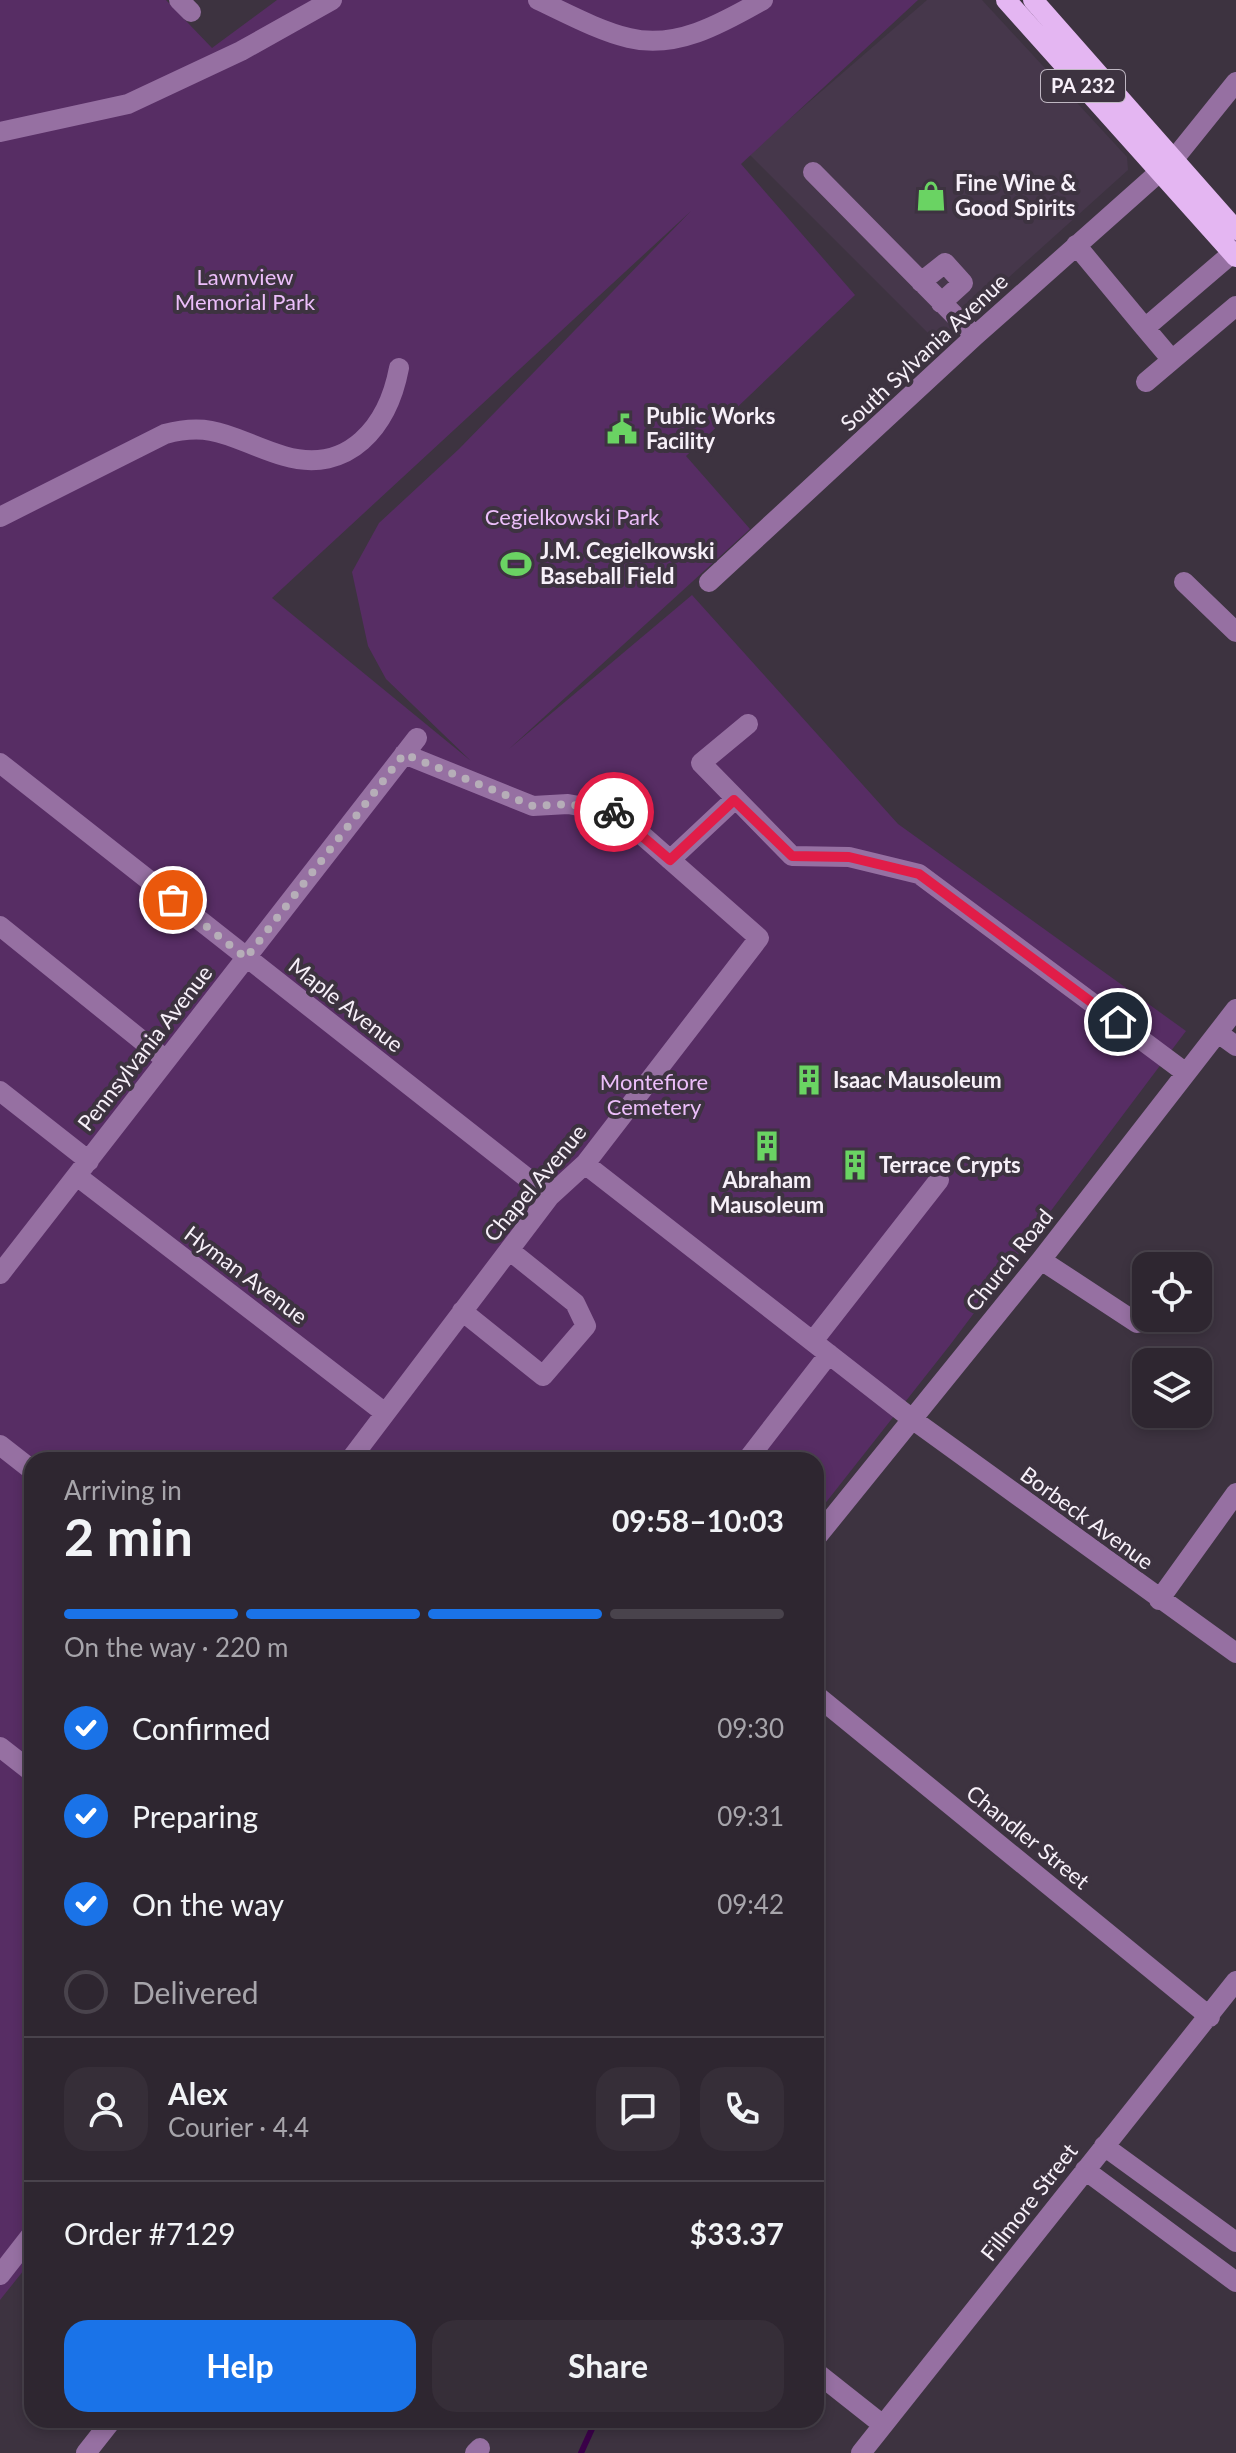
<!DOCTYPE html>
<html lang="en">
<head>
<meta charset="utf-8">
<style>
  body { margin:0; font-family:Lato,sans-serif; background:#362e38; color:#f1f3f6; height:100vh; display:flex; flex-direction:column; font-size:30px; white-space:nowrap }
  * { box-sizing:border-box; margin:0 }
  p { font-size:26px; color:#a7a5ab }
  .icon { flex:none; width:44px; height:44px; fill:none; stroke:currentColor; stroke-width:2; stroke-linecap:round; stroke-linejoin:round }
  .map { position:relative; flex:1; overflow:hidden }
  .details { position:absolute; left:24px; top:1452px; width:800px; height:976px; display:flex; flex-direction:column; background:#2e2630; border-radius:24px; box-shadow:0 4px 12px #0003,0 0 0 2px #49434c }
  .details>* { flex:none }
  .fabs { position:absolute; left:1132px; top:1252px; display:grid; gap:16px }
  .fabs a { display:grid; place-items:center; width:80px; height:80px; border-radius:16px; background:#2e2630; box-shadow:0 4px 12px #0003,0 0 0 2px #49434c; font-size:40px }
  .pin { position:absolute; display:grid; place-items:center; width:68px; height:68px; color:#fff; margin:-34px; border:4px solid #fff; border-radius:50%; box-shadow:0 2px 8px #0007 }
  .courier { position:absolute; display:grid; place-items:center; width:80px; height:80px; margin:-40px; border:6px solid #e11d48; border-radius:50%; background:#fff; color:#222; box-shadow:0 2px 10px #0007 }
  .summary em { font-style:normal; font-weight:700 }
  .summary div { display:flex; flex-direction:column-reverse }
  .summary { display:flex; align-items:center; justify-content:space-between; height:136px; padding:0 40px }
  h1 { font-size:52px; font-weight:700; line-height:60px }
  .bar { display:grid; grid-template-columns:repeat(4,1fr); gap:12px 8px; align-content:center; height:96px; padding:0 40px }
  .bar i { height:10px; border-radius:6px; background:#49434c }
  .bar .on { background:#1a73e8 }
  .bar p { grid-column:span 4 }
  .line { display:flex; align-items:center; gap:20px; padding:0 40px; border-top:2px solid #49434c }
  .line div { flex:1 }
  .round { display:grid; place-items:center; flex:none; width:84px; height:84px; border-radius:24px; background:#362e38 }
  ol { padding:0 40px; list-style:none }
  li { display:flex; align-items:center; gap:24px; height:88px }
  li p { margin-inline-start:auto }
  li .icon { padding:8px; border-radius:50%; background:#1a73e8; color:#fff; stroke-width:4 }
  li:last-child { color:#a7a5ab }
  li i { width:44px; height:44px; border:4px solid #49434c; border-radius:50% }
  .action { display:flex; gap:16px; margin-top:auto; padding:16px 40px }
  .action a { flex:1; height:92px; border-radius:24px; background:#1a73e8; color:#fff; font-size:32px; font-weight:700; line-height:92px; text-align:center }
  .action a+a { background:#362e38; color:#f1f3f6 }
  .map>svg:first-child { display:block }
  .built { fill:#46374b }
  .green { fill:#572d64; fill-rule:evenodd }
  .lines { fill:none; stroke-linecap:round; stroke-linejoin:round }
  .stream { stroke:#3a0049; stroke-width:6 }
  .minor { stroke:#9670a2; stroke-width:20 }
  .major { stroke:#e4b6f2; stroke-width:20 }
  .done { stroke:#b6aeb8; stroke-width:8; stroke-dasharray:0 14.4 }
  .route { stroke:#e11d48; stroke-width:10 }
  .labels { text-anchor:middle; stroke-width:8; stroke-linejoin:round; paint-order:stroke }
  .shield { fill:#3d3340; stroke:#bfb7c2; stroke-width:2 }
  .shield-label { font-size:20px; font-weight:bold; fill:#f7f0f9 }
  .poi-label { font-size:22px; font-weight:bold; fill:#f7f0f9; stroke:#3d3340; text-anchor:start }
  .park-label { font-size:22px; fill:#ecbefa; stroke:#3d3340 }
  .street-label { font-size:22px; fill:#f7f0f9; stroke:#3d3340 }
</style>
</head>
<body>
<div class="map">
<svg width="1236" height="2453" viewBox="0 0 1236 2453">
  <rect width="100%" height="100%" fill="#3d3340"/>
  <path class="built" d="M 927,0 L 982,0 L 1127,157 L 1128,170 L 937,342 L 749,154 Z"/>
  <path class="green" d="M 0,0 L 166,0 L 212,48 L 277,0 L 918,0 L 741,164 L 855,295 L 686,456 L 750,529 L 509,749 L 692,595 L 898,824 L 1186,1031 L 950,1345 L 816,1515 L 816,1460 L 32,1460 L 32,2260 L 0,2300 ZM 691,211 L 459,449 L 379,523 L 352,572 L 368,646 L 386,679 L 471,761 L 272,598 Z"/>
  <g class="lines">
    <path class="stream" d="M 581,2453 L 596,2420"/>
    <path class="minor" d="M 179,0 L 191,12
      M 538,0 C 566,13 599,31 629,38 C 677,50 724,22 763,0
      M 0,132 L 128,104 L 241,51 L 332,0
      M 813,172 L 975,336
      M 1076,245 L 1145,328 L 1236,250
      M 921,282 L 945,263 L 963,283 L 941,303
      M 1145,328 L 1172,360 L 1236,306
      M 1146,382 L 1172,360
      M 0,517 L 165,434 C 217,420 236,442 284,456 C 349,475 388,426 399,368
      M 709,582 L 975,336 L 1174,159 L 1236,82
      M 1184,582 L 1236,632
      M 748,724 L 701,763 L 792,856 L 849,857 L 919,874 L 1186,1073
      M 0,763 L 550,1196
      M 670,860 L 734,800
      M 0,926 L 166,1060
      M 1218,1033 L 1236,1046
      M 0,1091 L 89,1161
      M 585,1164 L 912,1419 L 1236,1653
      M 77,1176 L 385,1413
      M 1041,1260 L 1137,1323 L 1146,1311
      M 0,1274 L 417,738
      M 462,1311 L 543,1376 L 586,1326 L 575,1303 L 509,1250
      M 813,1341 L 939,1180
      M 0,1445 L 32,1470
      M 350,1460 L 550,1196 L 585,1164 L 759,938 L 617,813 L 568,804 L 533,806 L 404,754
      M 747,1460 L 829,1354
      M 816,1538 L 1041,1260 L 1236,1009
      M 1159,1600 L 1236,1493
      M 816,1695 L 1210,2017
      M 0,1747 L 32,1772
      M 1104,2146 L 1236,2242
      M 1085,2170 L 1236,2282
      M 0,2275 L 32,2234
      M 816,2372 L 883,2425
      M 86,2453 L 112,2420
      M 475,2453 L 480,2448
      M 861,2453 L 1236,1981"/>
    <path class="major" d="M 1006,0 L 1236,257
      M 1033,0 L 1236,230"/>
  </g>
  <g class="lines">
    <path class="done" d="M 173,900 L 246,958 L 404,754 L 533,806 L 568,804 L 614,812"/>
    <path class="route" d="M 614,812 L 670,860 L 734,800 L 792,856 L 849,857 L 919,874 L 1118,1022"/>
  </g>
  <defs>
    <g id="shop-bare" transform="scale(2.4)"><path d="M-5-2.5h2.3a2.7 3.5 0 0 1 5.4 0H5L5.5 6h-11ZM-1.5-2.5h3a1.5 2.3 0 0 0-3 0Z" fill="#6ad363" stroke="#3d3340" stroke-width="2.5" paint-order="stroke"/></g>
    <g id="civic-bare" transform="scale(2.4)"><path d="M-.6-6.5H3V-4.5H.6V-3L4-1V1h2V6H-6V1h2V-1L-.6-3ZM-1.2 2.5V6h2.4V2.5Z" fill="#6ad363" stroke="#3d3340" stroke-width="2.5" paint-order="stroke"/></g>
    <g id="stadium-bare" transform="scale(2.4)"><path d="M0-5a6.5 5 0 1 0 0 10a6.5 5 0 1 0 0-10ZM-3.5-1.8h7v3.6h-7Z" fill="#6ad363" stroke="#3d3340" stroke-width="2.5" paint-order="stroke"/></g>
    <g id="building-bare" transform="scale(2.4)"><path d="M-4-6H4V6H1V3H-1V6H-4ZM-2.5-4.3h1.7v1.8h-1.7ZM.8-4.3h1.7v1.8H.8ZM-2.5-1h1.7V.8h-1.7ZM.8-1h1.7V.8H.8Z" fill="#6ad363" stroke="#3d3340" stroke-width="2.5" paint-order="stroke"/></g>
  </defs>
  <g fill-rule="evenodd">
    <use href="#shop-bare" x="931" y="196"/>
    <use href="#civic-bare" x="622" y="429"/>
    <use href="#stadium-bare" x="516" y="564"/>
    <use href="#building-bare" x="809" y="1080"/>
    <use href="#building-bare" x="767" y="1146"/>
    <use href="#building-bare" x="855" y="1165"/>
  </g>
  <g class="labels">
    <rect class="shield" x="1041" y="70" width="84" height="32" rx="6"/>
    <g class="shield-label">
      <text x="1083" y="93">PA 232</text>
    </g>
    <g class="poi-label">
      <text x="955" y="191">Fine Wine &amp;<tspan x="955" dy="25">Good Spirits</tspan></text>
      <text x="646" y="424">Public Works<tspan x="646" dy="25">Facility</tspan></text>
      <text x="540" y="559">J.M. Cegielkowski<tspan x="540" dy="25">Baseball Field</tspan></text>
      <text x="833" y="1088">Isaac Mausoleum</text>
      <text x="879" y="1173">Terrace Crypts</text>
      <text x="767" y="1188" text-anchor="middle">Abraham<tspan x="767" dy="25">Mausoleum</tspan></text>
    </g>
    <g class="park-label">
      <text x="245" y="285">Lawnview<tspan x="245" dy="25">Memorial Park</tspan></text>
      <text x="572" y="525">Cegielkowski Park</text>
      <text x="654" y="1090">Montefiore<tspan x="654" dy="25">Cemetery</tspan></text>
    </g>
    <g class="street-label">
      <text transform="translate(924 352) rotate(-43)" y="8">South Sylvania Avenue</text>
      <text transform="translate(346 1005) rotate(38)" y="8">Maple Avenue</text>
      <text transform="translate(145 1048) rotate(-52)" y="8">Pennsylvania Avenue</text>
      <text transform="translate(535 1183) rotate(-50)" y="8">Chapel Avenue</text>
      <text transform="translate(1009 1260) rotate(-51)" y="8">Church Road</text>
      <text transform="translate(246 1275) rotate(37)" y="8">Hyman Avenue</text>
      <text transform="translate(1087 1518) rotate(36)" y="8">Borbeck Avenue</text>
      <text transform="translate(1028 1837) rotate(39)" y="8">Chandler Street</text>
      <text transform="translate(1029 2202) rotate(-52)" y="8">Fillmore Street</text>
    </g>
  </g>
</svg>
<div class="fabs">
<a><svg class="icon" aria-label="locate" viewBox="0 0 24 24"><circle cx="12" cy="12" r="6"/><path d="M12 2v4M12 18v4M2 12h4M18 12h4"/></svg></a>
<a><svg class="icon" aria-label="layers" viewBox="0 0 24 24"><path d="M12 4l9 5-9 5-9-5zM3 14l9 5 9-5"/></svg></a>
</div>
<div class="pin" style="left:173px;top:900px;background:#ea580c"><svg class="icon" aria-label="bag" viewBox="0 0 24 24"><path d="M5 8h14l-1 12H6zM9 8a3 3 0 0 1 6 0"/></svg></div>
<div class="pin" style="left:1118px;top:1022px;background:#1f2937"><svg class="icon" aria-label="home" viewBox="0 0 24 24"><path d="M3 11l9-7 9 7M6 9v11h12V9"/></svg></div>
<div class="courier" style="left:614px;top:812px"><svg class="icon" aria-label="bike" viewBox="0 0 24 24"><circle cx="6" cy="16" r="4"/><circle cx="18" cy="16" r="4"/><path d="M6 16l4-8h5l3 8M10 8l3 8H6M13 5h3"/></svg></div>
<section class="details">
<div class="summary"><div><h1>2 min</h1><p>Arriving in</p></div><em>09:58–10:03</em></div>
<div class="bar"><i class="on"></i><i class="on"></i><i class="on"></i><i></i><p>On the way · 220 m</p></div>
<ol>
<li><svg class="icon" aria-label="check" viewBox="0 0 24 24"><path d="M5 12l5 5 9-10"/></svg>Confirmed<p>09:30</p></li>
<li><svg class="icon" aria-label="check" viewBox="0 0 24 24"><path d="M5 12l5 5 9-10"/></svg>Preparing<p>09:31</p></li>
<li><svg class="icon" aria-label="check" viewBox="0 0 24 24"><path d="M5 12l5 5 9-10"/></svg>On the way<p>09:42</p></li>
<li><i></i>Delivered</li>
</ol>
<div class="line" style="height:144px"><a class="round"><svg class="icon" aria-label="person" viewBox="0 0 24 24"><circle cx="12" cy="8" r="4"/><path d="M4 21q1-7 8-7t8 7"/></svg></a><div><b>Alex</b><p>Courier · 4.4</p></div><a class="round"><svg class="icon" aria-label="chat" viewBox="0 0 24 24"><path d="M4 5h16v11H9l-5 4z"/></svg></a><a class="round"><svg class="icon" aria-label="phone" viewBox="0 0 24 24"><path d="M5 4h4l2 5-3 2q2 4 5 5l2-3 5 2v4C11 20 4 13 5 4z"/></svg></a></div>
<div class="line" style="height:104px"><div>Order #7129</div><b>$33.37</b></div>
<div class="action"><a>Help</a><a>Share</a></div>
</section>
</div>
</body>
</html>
